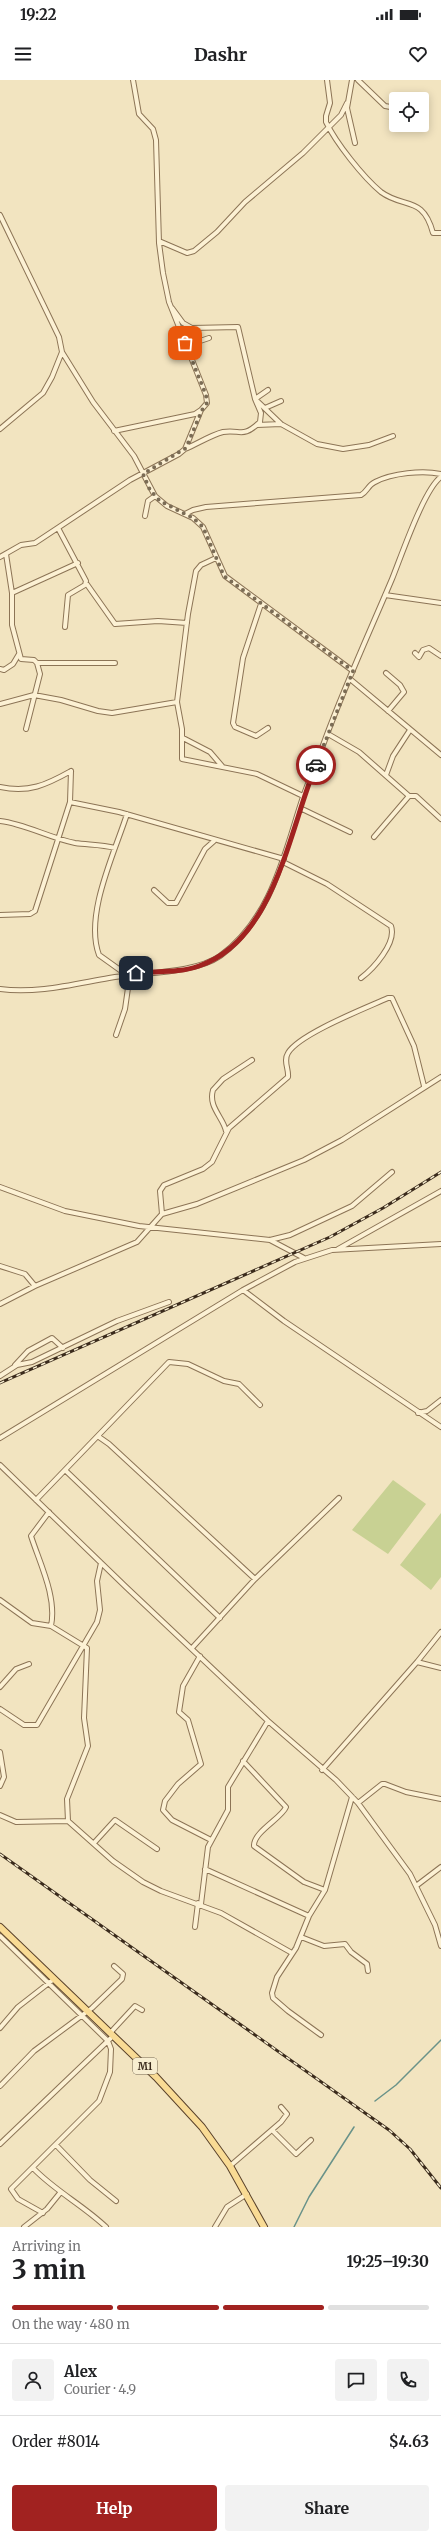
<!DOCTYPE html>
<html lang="en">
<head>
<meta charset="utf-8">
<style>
  body { margin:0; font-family:Merriweather,serif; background:#f2f2f2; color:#202124; height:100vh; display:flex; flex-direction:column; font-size:15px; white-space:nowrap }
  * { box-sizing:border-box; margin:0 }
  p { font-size:13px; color:#757577 }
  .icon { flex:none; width:22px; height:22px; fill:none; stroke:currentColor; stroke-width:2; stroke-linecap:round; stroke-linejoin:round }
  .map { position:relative; height:2147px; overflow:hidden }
  .details { display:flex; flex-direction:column; background:#fff; flex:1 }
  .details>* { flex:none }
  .tools { position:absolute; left:389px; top:12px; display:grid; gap:8px }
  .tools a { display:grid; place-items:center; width:40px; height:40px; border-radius:4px; background:#fff; box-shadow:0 2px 10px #0003; font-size:20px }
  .pin { position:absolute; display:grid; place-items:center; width:34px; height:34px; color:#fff; margin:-17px; border-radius:8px; box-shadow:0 2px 6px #0006 }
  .courier { position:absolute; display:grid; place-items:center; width:40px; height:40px; margin:-20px; border:3px solid #a12220; border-radius:50%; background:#fff; color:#222; box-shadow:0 1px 5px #0007 }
  .headline em { font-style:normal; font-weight:700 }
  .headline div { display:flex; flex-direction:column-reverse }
  .headline { display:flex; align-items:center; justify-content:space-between; height:68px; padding:0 12px }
  h1 { font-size:26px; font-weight:700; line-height:30px }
  .bar { display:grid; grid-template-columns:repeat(4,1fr); gap:6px 4px; align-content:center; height:48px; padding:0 12px }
  .bar i { height:5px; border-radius:3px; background:#e0e0e0 }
  .bar .selected { background:#a12220 }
  .bar p { grid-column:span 4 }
  .line { display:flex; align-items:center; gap:10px; padding:0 12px; border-top:1px solid #e0e0e0 }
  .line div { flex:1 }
  .round { display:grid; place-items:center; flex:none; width:42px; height:42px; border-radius:4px; background:#f2f2f2 }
  .cta { display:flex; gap:8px; margin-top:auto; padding:8px 12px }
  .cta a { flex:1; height:46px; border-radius:4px; background:#a12220; color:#fff; font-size:16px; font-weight:700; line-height:46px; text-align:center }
  .cta a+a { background:#f2f2f2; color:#202124 }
  .status { display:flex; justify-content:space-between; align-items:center; height:28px; padding:0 20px; background:#fff; direction:ltr }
  .status svg { height:11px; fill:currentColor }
  header { display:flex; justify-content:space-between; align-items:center; height:52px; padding:0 12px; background:#fff; font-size:18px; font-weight:700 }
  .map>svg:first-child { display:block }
  .green { fill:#c8d193 }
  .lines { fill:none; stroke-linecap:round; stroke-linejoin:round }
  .stream { stroke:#699289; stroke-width:1.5 }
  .minor-casing { stroke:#8c7456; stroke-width:6 }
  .primary-casing { stroke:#5a422b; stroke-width:8 }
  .minor { stroke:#fcf1d4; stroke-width:4 }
  .primary { stroke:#f9db94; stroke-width:6 }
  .rail-casing { stroke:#3b2b1c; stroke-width:3 }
  .rail { stroke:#f8eed0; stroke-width:1.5; stroke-dasharray:4.5; stroke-linecap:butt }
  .done { stroke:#7b6c55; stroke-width:4; stroke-dasharray:0 7.2 }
  .route { stroke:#a12220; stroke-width:5 }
  .labels { text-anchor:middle; stroke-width:3; stroke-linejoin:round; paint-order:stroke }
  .shield { fill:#f8eed0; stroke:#746652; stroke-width:1 }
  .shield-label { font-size:10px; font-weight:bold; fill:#3b2b1c }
</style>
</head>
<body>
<div class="status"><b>19:22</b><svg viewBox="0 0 49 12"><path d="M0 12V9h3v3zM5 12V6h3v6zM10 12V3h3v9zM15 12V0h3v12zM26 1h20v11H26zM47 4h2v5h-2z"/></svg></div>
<header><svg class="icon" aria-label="menu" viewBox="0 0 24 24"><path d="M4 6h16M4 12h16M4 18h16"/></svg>Dashr<svg class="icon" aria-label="heart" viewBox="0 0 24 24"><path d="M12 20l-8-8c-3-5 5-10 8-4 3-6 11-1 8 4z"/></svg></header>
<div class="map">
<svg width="441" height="2147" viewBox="0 0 441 2147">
  <rect width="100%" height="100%" fill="#f2e4c0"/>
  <path class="green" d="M 393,1400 L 426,1424 L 388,1474 L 352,1450 Z
    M 441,1433 L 441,1497 L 431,1510 L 400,1485 Z"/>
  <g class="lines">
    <path class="stream" d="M 375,2021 L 396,2005 L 441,1960
      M 294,2147 L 309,2117 L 354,2047"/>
    <g class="minor-casing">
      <path id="minor" d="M 327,0 L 330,23 L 326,36 L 326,42 C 336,63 363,97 381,112 C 404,129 423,115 433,153 L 441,153
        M 352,0 L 347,28 L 355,63
        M 358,0 L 385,26 L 396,28
        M 0,135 L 59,257 L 62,272 L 93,322 L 134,376 L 155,416 L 167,426 L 193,438 L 203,447 L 225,496 L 353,591
        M 159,161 L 187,173 L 194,171 L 217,152 L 245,122 L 303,73 L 341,35 L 347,23
        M 172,228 L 183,243 L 192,248 L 238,247 L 255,319 L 281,344 L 317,364 L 343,369 L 369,365 L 393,356
        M 186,246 L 200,261 L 209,258
        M 265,328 L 281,321
        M 257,345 L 281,344
        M 0,349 L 43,313 L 52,297 L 62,272
        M 114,351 L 195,334 L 201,330
        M 185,369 C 197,364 211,355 223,352 C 241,349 242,359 260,342 L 261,333 L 255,319 L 268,310
        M 185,434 L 193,430 L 206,427 L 361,415 C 367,412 368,405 375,402 C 392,393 423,390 441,394
        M 145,436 L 148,421 L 155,416
        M 58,448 L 86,501 L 85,505 L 68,515 L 65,547
        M 6,474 L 12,513 L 12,545 L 21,579 L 34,580 L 37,583 L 115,583
        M 0,477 L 21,465 L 35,463 L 130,400 L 179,374 L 185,369 L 201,330 L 207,323 L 206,315 L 169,222 L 163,193 L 159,163 L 156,60 L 153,49 L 139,34 L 133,0
        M 216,478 L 201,485 L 196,491 L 188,534 L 177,622 L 182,649 L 182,679 L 257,694 L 303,716
        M 86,503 L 115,544 L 158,541 L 187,543
        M 12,513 L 78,483
        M 385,515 L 441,523
        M 261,524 L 243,578 L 233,643 L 235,647 L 256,656 L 268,648
        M 415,573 L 419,577 L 423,570 L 429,568 L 441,576
        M 0,589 L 4,590 L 13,584 L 19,574
        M 386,593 L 400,605 L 404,612 L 388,631
        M 350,599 L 441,675
        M 0,624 L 34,615 L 61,620 L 98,631 L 112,633 L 177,622
        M 26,649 L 40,594 L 37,583
        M 328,654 L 359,672 L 409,716 L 374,757
        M 183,658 L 210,672 L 222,686
        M 386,695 L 393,676 L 410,650
        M 0,707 C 29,713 46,705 71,691
        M 409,716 L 416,716 L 441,739
        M 70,722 L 119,732 L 284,779
        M 300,728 L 350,752
        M 0,741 C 26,744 49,758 75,763 C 88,765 101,764 115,768
        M 283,782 L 327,804 L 391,846 C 397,863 373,889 361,898
        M 154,810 L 168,823 L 176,823 L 205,769 L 214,761
        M 0,835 L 30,834 L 35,831 L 70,722 L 71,691
        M 127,895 L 99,875 C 84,835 115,772 127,734
        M 0,909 C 36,914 74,904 109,898 C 142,892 194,894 220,876 C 272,838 284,774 303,717 C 310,697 319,677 326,657 C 346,603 370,551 392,499 C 401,477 424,409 441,397
        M 116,955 L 125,929 L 130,894
        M 226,1051 C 223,1037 208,1027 213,1010 L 223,999 L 252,980
        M 0,1107 L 65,1131 L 139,1146 L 270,1160 L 290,1155 L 352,1126 L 392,1092
        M 162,1134 L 160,1111 L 164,1105 L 203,1089 L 212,1082 L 229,1048 L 288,997 C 289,989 283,981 288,973 C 299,954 366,928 388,918 L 392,918 L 414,966 L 424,1006
        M 270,1160 L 304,1178
        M 338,1169 L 441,1111
        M 0,1186 L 25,1194 L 35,1206
        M 243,1210 L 284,1241 L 441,1347
        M 0,1224 L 35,1206 L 137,1162 L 162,1134 L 197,1124 L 304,1080 L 342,1060 L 441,997
        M 15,1285 L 28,1271 L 52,1258 L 63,1268
        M 0,1296 L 17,1285 L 32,1282 L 117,1241 L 169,1222
        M 418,1333 L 427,1331 L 441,1320
        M 99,1357 L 109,1364 L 255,1499
        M 0,1358 L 243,1210 L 295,1182 L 332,1170 L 441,1164
        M 0,1385 L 126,1507 L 268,1641 L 336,1700 L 358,1723 L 410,1794 L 435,1845 L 441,1866
        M 66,1391 L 220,1538
        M 36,1420 L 169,1282 L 188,1284 L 224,1301 L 239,1304 L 260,1325
        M 49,1432 L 31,1456 C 40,1484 57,1517 51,1546
        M 0,1520 L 32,1543 L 51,1546 L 87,1568 L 84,1638 L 88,1666 L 67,1719 L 68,1741
        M 192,1568 L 255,1499 L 339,1418
        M 200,1576 L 183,1606 L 179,1632 L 188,1640 L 201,1684 L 178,1704 L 165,1721 L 163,1730 L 172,1740 L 211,1760
        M 417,1582 L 441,1588
        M 0,1607 L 16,1589 L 29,1584
        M 0,1629 L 24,1645 L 37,1645 L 97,1542 L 100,1530 L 97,1501 L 101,1483
        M 0,1672 L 4,1697 L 0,1706
        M 243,1681 L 286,1727 C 282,1738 253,1752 254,1766 L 304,1802 L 325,1810
        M 322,1690 L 417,1582 L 441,1552
        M 358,1723 L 382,1704 L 385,1704 L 406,1712 L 441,1719
        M 0,1735 L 16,1742 L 68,1741 L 113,1781 L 143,1802 L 161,1811 L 221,1833 L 292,1873
        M 94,1763 L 115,1740 L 157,1769
        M 205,1789 L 309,1836
        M 416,1806 L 441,1787
        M 201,1824 L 208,1767 L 228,1730 L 228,1707 L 268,1641
        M 195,1847 L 198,1823
        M 0,1856 L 108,1961 L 111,1969 L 110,1992 L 99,2021 L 11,2109 L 18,2119 L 43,2133
        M 301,1857 L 324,1866 L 345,1864 L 351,1872 L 367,1884 L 368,1891
        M 0,1948 L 18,1927 L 54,1899
        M 110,1953 L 135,1926 L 142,1930
        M 321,1955 L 288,1931 L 273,1918 L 272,1913 L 277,1897 L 296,1868 L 309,1836 L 325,1810 L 352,1717
        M 0,2006 L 34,1971 L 92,1928 L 122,1899 L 123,1894 L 114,1886
        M 273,2051 L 296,2074 L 311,2060
        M 0,2064 L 113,1956
        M 56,2065 L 90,2100 L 116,2121
        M 230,2086 L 281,2042 L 287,2034 L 281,2027
        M 33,2088 C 55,2111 83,2125 106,2147
        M 24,2147 L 47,2129 L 60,2113
        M 215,2147 L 227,2127 L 247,2114"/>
    </g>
    <g class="primary-casing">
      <path id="primary" d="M 0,1847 L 156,1997 L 202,2047 L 230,2086 L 264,2147"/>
    </g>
    <use href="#minor" class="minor"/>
    <use href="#primary" class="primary"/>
    <g class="rail-casing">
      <path id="rail" d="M 0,1303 L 330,1157 L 383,1128 L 441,1092
        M 0,1774 L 389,2050 L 410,2069 L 441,2108"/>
    </g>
    <use href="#rail" class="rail"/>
  </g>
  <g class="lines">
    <path class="done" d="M 185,263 L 206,315 L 207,323 L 202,330 L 186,368 L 143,394 L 150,410 L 160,421 L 193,438 L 203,447 L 224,496 L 353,591 L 316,685"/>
    <path class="route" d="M 136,893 C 156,891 180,893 199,886 C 275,860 289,750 316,685"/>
  </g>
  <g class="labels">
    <rect class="shield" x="133" y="1978" width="24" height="16" rx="3"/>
    <g class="shield-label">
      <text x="145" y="1990">M1</text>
    </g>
  </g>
</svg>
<div class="tools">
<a><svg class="icon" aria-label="locate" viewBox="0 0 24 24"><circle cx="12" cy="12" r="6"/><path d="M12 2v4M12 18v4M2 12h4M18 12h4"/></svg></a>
</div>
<div class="pin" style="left:185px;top:263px;background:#ea580c"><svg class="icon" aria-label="bag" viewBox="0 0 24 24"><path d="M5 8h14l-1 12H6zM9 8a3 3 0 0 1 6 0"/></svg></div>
<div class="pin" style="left:136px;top:893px;background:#1f2937"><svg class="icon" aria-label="home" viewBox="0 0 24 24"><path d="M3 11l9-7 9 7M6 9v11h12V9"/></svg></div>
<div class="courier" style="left:316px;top:685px"><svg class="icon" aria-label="car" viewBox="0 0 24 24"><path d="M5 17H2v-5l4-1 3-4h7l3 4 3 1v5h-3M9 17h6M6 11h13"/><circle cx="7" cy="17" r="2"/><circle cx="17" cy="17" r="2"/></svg></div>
</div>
<section class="details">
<div class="headline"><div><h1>3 min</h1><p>Arriving in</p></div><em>19:25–19:30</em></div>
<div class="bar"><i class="selected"></i><i class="selected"></i><i class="selected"></i><i></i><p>On the way · 480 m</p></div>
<div class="line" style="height:72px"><a class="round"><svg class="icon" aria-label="person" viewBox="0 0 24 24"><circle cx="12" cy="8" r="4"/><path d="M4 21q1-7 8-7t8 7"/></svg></a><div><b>Alex</b><p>Courier · 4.9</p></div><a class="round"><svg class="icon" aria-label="chat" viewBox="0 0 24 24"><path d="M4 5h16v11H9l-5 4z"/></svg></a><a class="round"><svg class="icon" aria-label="phone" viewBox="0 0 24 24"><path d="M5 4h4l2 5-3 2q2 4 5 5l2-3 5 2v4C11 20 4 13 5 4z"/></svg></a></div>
<div class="line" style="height:52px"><div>Order #8014</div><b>$4.63</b></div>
<div class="cta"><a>Help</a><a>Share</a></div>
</section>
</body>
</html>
